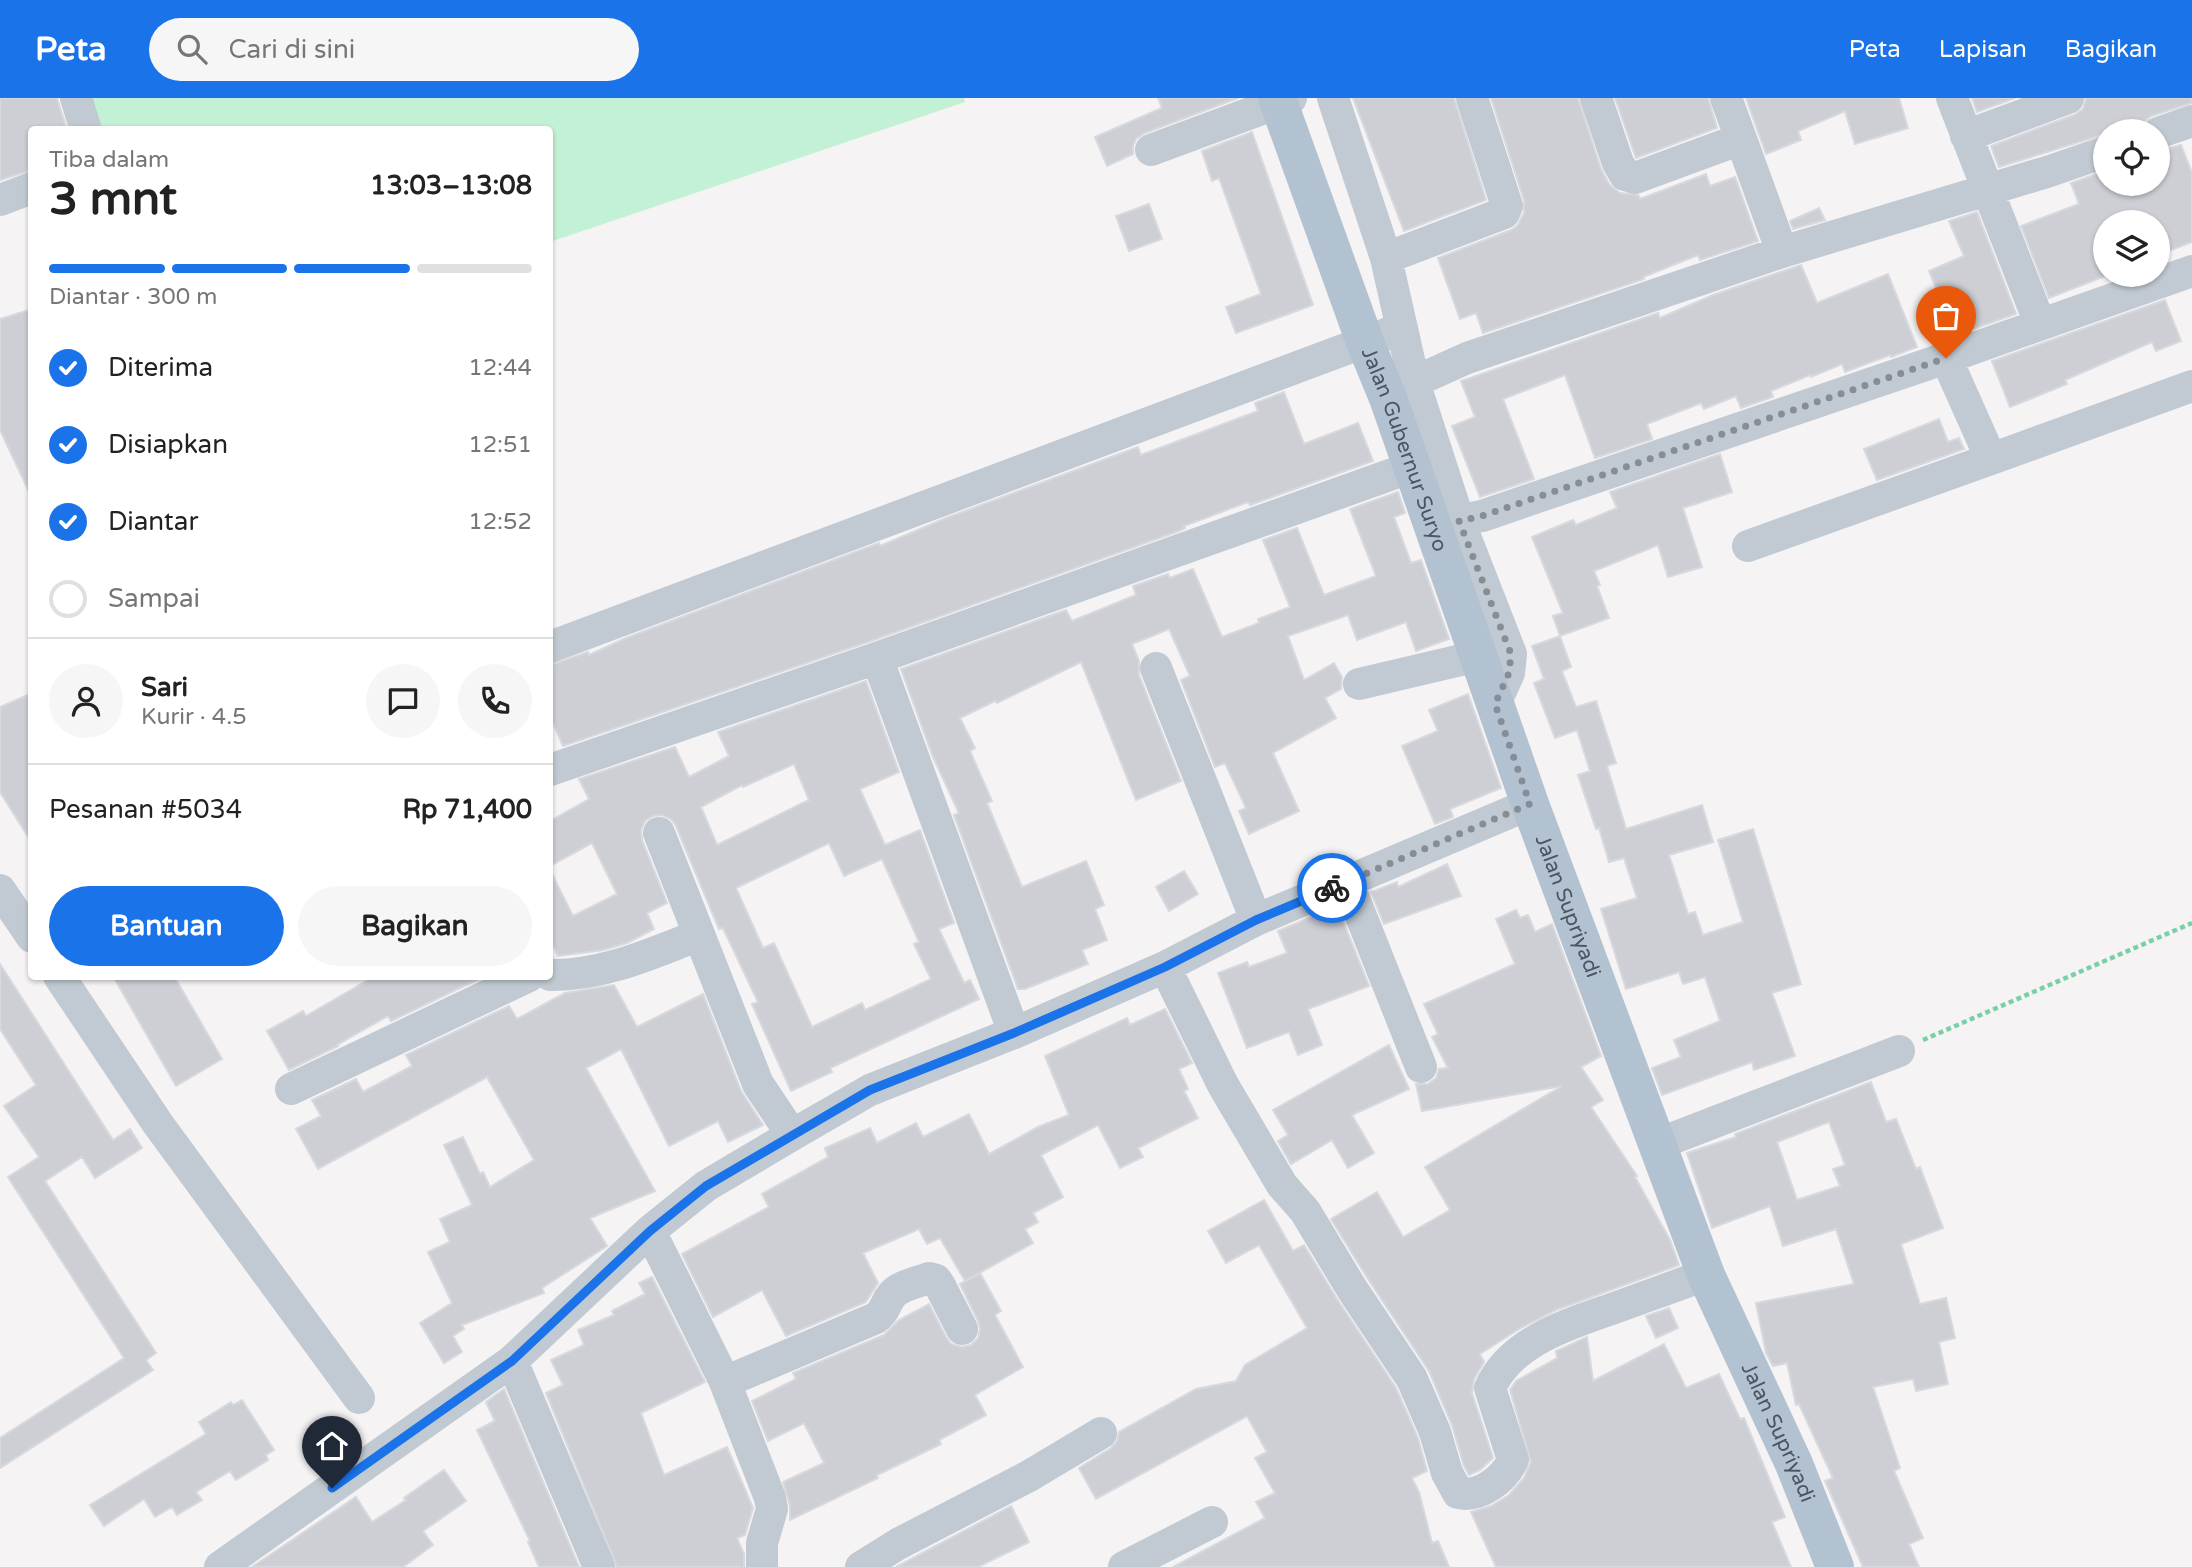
<!DOCTYPE html>
<html lang="id">
<head>
<meta charset="utf-8">
<style>
  body { margin:0; font-family:"Varela Round",sans-serif; background:#f6f6f6; color:#222; height:100vh; display:flex; flex-direction:column; font-size:26px; white-space:nowrap }
  * { box-sizing:border-box; margin:0 }
  p { font-size:23px; color:#767676 }
  .icon { flex:none; width:38px; height:38px; fill:none; stroke:currentColor; stroke-width:2; stroke-linecap:round; stroke-linejoin:round }
  .map { position:relative; flex:1; overflow:hidden }
  .panel { position:absolute; left:28px; top:28px; width:525px; height:854px; display:flex; flex-direction:column; background:#fff; border-radius:7px; box-shadow:0 2px 5px #0004 }
  .panel>* { flex:none }
  .controls { position:absolute; left:2093px; top:21px; display:grid; gap:14px }
  .controls a { display:grid; place-items:center; width:77px; height:77px; border-radius:50%; background:#fff; box-shadow:0 2px 5px #0004; font-size:35px }
  .pin { position:absolute; display:grid; place-items:center; width:60px; height:60px; color:#fff; margin:-72px -30px; border-radius:50% 50% 50% 0; rotate:-45deg; box-shadow:0 0 7px #0007 }
  .pin .icon { rotate:45deg }
  .courier { position:absolute; display:grid; place-items:center; width:70px; height:70px; margin:-35px; border:5px solid #1a73e8; border-radius:50%; background:#fff; color:#222; box-shadow:0 2px 9px #0007 }
  .overview em { font-style:normal; font-weight:700 }
  .overview div { display:flex; flex-direction:column-reverse }
  .overview { display:flex; align-items:center; justify-content:space-between; height:119px; padding:0 21px }
  h1 { font-size:46px; font-weight:700; line-height:52px }
  .bar { display:grid; grid-template-columns:repeat(4,1fr); gap:10px 7px; align-content:center; height:84px; padding:0 21px }
  .bar i { height:9px; border-radius:5px; background:#e0e0e0 }
  .bar .selected { background:#1a73e8 }
  .bar p { grid-column:span 4 }
  .line { display:flex; align-items:center; gap:18px; padding:0 21px; border-top:2px solid #e0e0e0 }
  .line div { flex:1 }
  .round { display:grid; place-items:center; flex:none; width:74px; height:74px; border-radius:37px; background:#f6f6f6 }
  ol { padding:0 21px; list-style:none }
  li { display:flex; align-items:center; gap:21px; height:77px }
  li p { margin-inline-start:auto }
  li .icon { padding:7px; border-radius:50%; background:#1a73e8; color:#fff; stroke-width:4 }
  li:last-child { color:#767676 }
  li i { width:38px; height:38px; border:4px solid #e0e0e0; border-radius:50% }
  .button { display:flex; gap:14px; margin-top:auto; padding:14px 21px }
  .button a { flex:1; height:80px; border-radius:42px; background:#1a73e8; color:#fff; font-size:28px; font-weight:700; line-height:80px; text-align:center }
  .button a+a { background:#f6f6f6; color:#222 }
  header { display:flex; align-items:center; gap:42px; box-sizing:border-box; height:98px; padding:0 35px; background:#1a73e8; color:#fff }
  header strong { font-size:33px }
  nav { display:flex; gap:38px; margin-inline-start:auto; font-size:24px }
  .search { width:490px; height:63px; background:#f6f6f6; display:flex; align-items:center; gap:18px; box-sizing:border-box; padding:0 24px; border-radius:38px; color:#767676; font-size:26px }
  .map>svg:first-child { display:block }
  .green { fill:#c3f1d5 }
  .building { fill:#cdcfd5; stroke:#d7d9de; stroke-width:2; fill-rule:evenodd }
  .lines { fill:none; stroke-linecap:round; stroke-linejoin:round }
  .path { stroke:#7ad0a6; stroke-width:4.5; stroke-dasharray:5 3.5; stroke-linecap:butt }
  .minor { stroke:#c1cad2; stroke-width:32 }
  .major { stroke:#b3c2d1; stroke-width:38 }
  .done { stroke:#868d94; stroke-width:7; stroke-dasharray:0 12.6 }
  .route { stroke:#1a73e8; stroke-width:9 }
  .labels { text-anchor:middle; stroke-width:7; stroke-linejoin:round; paint-order:stroke }
  .street-label { font-size:21px; fill:#4a5661; stroke:#fff }
</style>
</head>
<body>
<header>
<strong>Peta</strong>
<div class="search"><svg class="icon" aria-label="search" viewBox="0 0 24 24"><circle cx="10" cy="10" r="6"/><path d="M15 15l6 6"/></svg>Cari di sini</div>
<nav><a>Peta</a><a>Lapisan</a><a>Bagikan</a></nav>
</header>
<div class="map">
<svg width="2192" height="1469" viewBox="0 0 2192 1469">
  <rect width="100%" height="100%" fill="#f5f3f3"/>
  <path class="green" d="M 79,0 L 964,0 L 965,4 L 550,144 L 550,32 L 384,32 L 383,29 L 377,32 L 88,31 Z"/>
  <path class="building" d="M 0,0 L 57,0 L 67,32 L 32,32 L 32,72 L 0,82 Z
    M 1158,0 L 1238,0 L 1145,35 L 1136,41 L 1133,48 L 1133,56 L 1107,68 L 1095,39 L 1162,10 Z
    M 1353,0 L 1454,0 L 1486,102 L 1404,133 Z
    M 1491,0 L 1578,0 L 1601,71 L 1609,86 L 1620,95 L 1638,97 L 1640,101 L 1706,76 L 1710,88 L 1735,79 L 1758,143 L 1700,162 L 1698,157 L 1643,179 L 1644,181 L 1483,235 L 1476,215 L 1460,221 L 1438,160 L 1511,132 L 1517,128 L 1524,115 L 1524,102 Z
    M 1615,0 L 1708,0 L 1717,30 L 1636,60 Z
    M 1746,0 L 1899,0 L 1908,30 L 1855,46 L 1845,13 L 1798,33 L 1801,42 L 1766,56 Z
    M 1972,0 L 2015,0 L 1977,14 Z
    M 2086,0 L 2192,0 L 2192,5 L 2151,18 L 2144,24 L 2140,33 L 2105,33 L 2105,36 L 1999,69 L 1991,48 L 2074,17 L 2083,11 Z
    M 1252,34 L 1313,207 L 1236,235 L 1226,209 L 1261,196 L 1219,80 L 1212,83 L 1202,53 Z
    M 2181,47 L 2192,75 L 2192,144 L 2158,157 L 2158,124 L 2105,124 L 2105,178 L 2049,200 L 2021,128 L 2079,106 L 2071,85 L 2105,73 L 2105,86 L 2158,86 L 2158,53 Z
    M 1149,106 L 1162,141 L 1129,153 L 1116,118 Z
    M 1819,110 L 1825,122 L 1793,131 L 1790,123 Z
    M 1977,114 L 2016,216 L 1956,237 L 1929,173 L 1964,158 L 1949,123 Z
    M 1801,167 L 1817,205 L 1888,176 L 1917,249 L 1891,259 L 1890,257 L 1845,274 L 1842,266 L 1811,279 L 1810,277 L 1771,293 L 1773,299 L 1741,310 L 1736,298 L 1704,311 L 1701,305 L 1647,326 L 1652,341 L 1595,360 L 1565,277 L 1503,301 L 1534,381 L 1480,399 L 1452,328 L 1475,319 L 1461,283 L 1658,215 L 1660,220 L 1713,197 Z
    M 2165,202 L 2181,243 L 2156,253 L 2152,244 L 2065,282 L 2067,286 L 2010,309 L 1992,263 Z
    M 32,211 L 32,400 L 0,332 L 0,221 Z
    M 1284,294 L 1304,346 L 1358,325 L 1373,363 L 1250,407 L 1248,404 L 1184,428 L 1185,430 L 1179,433 L 871,543 L 563,648 L 550,618 L 550,567 L 588,554 L 589,557 L 626,540 L 879,445 L 880,448 L 946,420 L 1138,349 L 1141,357 L 1258,313 L 1255,305 Z
    M 1939,321 L 1948,344 L 1959,340 L 1964,351 L 1877,382 L 1864,351 Z
    M 1720,356 L 1732,394 L 1683,410 L 1702,469 L 1668,479 L 1658,447 L 1594,473 L 1600,487 L 1597,488 L 1609,520 L 1560,538 L 1571,569 L 1562,573 L 1576,609 L 1596,603 L 1616,665 L 1607,668 L 1626,731 L 1702,707 L 1713,744 L 1669,757 L 1688,816 L 1695,814 L 1703,837 L 1743,824 L 1718,742 L 1753,731 L 1801,886 L 1772,895 L 1795,958 L 1754,972 L 1752,964 L 1662,997 L 1652,970 L 1681,959 L 1674,942 L 1720,923 L 1705,879 L 1683,886 L 1679,874 L 1626,891 L 1601,811 L 1637,800 L 1624,760 L 1609,764 L 1599,730 L 1596,731 L 1578,677 L 1590,673 L 1577,632 L 1555,640 L 1534,585 L 1544,581 L 1532,548 L 1560,538 L 1553,518 L 1563,515 L 1532,439 L 1573,422 L 1576,427 L 1617,410 L 1610,394 Z
    M 1398,394 L 1405,415 L 1394,419 L 1411,465 L 1421,462 L 1449,541 L 1416,553 L 1406,524 L 1357,542 L 1348,517 L 1288,538 L 1304,582 L 1334,565 L 1342,579 L 1341,591 L 1325,600 L 1336,620 L 1273,655 L 1299,713 L 1249,736 L 1239,713 L 1246,710 L 1225,665 L 1215,669 L 1181,582 L 1190,578 L 1169,531 L 1132,546 L 1139,563 L 1139,577 L 1181,683 L 1136,702 L 1081,564 L 997,605 L 995,603 L 960,620 L 975,650 L 970,653 L 992,703 L 987,705 L 1022,789 L 1086,763 L 1104,807 L 1095,811 L 1107,842 L 1082,852 L 1088,866 L 1025,891 L 1018,891 L 954,717 L 959,715 L 933,659 L 901,571 L 1066,512 L 1072,523 L 1136,497 L 1133,488 L 1168,476 L 1170,480 L 1193,471 L 1222,539 L 1259,525 L 1258,521 L 1290,509 L 1263,442 L 1297,430 L 1324,497 L 1376,478 L 1350,411 Z
    M 866,583 L 899,674 L 860,691 L 885,747 L 920,732 L 954,825 L 939,831 L 964,885 L 970,882 L 979,901 L 830,970 L 832,974 L 791,993 L 752,906 L 758,904 L 723,830 L 719,831 L 676,728 L 671,721 L 662,717 L 653,718 L 645,723 L 641,732 L 642,742 L 667,805 L 647,815 L 654,831 L 627,845 L 603,852 L 558,858 L 550,841 L 550,772 L 573,818 L 617,796 L 592,745 L 550,768 L 550,723 L 589,701 L 579,681 L 675,649 L 689,679 L 729,658 L 718,634 ZM 794,666 L 809,702 L 717,747 L 701,709 L 742,687 L 743,689 ZM 829,745 L 844,778 L 882,761 L 919,844 L 914,846 L 931,881 L 865,912 L 862,905 L 812,929 L 774,845 L 763,850 L 736,790 Z
    M 32,595 L 32,745 L 0,694 L 0,609 Z
    M 1468,596 L 1501,690 L 1450,711 L 1453,719 L 1435,726 L 1402,648 L 1438,633 L 1429,612 Z
    M 1447,766 L 1461,798 L 1384,826 L 1371,794 L 1397,784 L 1398,789 Z
    M 1184,773 L 1198,796 L 1169,813 L 1156,789 Z
    M 1337,808 L 1369,888 L 1308,911 L 1322,947 L 1298,957 L 1289,934 L 1247,950 L 1218,875 L 1247,864 L 1249,869 L 1287,855 L 1278,833 Z
    M 1516,812 L 1520,820 L 1528,817 L 1535,834 L 1552,826 L 1601,958 L 1581,969 L 1603,1002 L 1591,1009 L 1637,1078 L 1635,1079 L 1670,1142 L 1679,1167 L 1556,1212 L 1519,1231 L 1480,1256 L 1484,1264 L 1474,1281 L 1472,1295 L 1493,1360 L 1480,1372 L 1469,1377 L 1464,1368 L 1452,1327 L 1429,1273 L 1368,1181 L 1331,1121 L 1377,1094 L 1403,1139 L 1450,1112 L 1425,1069 L 1562,988 L 1422,1013 L 1416,986 L 1428,986 L 1436,980 L 1439,971 L 1448,970 L 1432,939 L 1438,936 L 1424,906 L 1515,866 L 1496,821 Z
    M 0,866 L 113,1042 L 130,1031 L 142,1050 L 95,1080 L 82,1059 L 45,1083 L 156,1255 L 146,1262 L 153,1272 L 0,1370 L 0,1340 L 124,1260 L 8,1079 L 39,1059 L 4,1008 L 36,987 L 0,931 Z
    M 113,878 L 174,878 L 222,961 L 176,988 Z
    M 375,878 L 485,878 L 391,923 L 388,918 L 337,947 L 338,948 L 289,972 L 267,933 L 303,913 L 306,918 Z
    M 614,887 L 637,929 L 703,896 L 741,993 L 763,1027 L 728,1044 L 718,1023 L 669,1048 L 621,951 L 586,970 L 655,1093 L 590,1120 L 607,1148 L 542,1190 L 544,1195 L 462,1227 L 464,1231 L 453,1238 L 462,1254 L 444,1265 L 420,1225 L 452,1205 L 428,1154 L 450,1144 L 440,1121 L 472,1107 L 444,1047 L 463,1039 L 480,1076 L 483,1074 L 490,1089 L 534,1062 L 487,979 L 318,1071 L 296,1031 L 321,1018 L 312,1002 L 356,981 L 363,994 L 412,968 L 406,957 L 509,908 L 517,921 L 565,895 Z
    M 1165,911 L 1192,965 L 1179,971 L 1188,991 L 1184,993 L 1198,1020 L 1138,1050 L 1143,1059 L 1120,1070 L 1098,1027 L 1041,1057 L 1063,1099 L 1033,1115 L 1038,1124 L 1025,1131 L 1033,1145 L 965,1183 L 940,1140 L 927,1146 L 919,1131 L 863,1155 L 878,1185 L 866,1204 L 786,1238 L 762,1192 L 713,1219 L 682,1156 L 769,1109 L 762,1096 L 828,1059 L 825,1050 L 870,1030 L 877,1045 L 916,1025 L 923,1039 L 969,1016 L 989,1056 L 1038,1029 L 1069,1017 L 1045,958 L 1127,920 L 1130,927 Z
    M 1389,947 L 1409,991 L 1352,1017 L 1374,1055 L 1348,1070 L 1332,1042 L 1291,1066 L 1278,1043 L 1288,1037 L 1273,1012 Z
    M 1871,984 L 1886,1024 L 1896,1021 L 1916,1071 L 1920,1069 L 1943,1130 L 1901,1146 L 1920,1206 L 1946,1200 L 1955,1240 L 1939,1244 L 1948,1286 L 1916,1293 L 1913,1281 L 1873,1289 L 1900,1370 L 1894,1373 L 1923,1440 L 1909,1446 L 1919,1469 L 1863,1469 L 1825,1383 L 1833,1380 L 1799,1306 L 1796,1307 L 1787,1265 L 1773,1268 L 1766,1255 L 1756,1205 L 1854,1186 L 1836,1131 L 1783,1148 L 1770,1108 L 1712,1130 L 1687,1055 L 1736,1039 L 1735,1036 ZM 1829,1024 L 1845,1067 L 1833,1071 L 1840,1088 L 1797,1102 L 1777,1044 Z
    M 1264,1102 L 1293,1153 L 1304,1147 L 1337,1201 L 1396,1290 L 1418,1340 L 1427,1373 L 1412,1380 L 1419,1394 L 1432,1445 L 1438,1443 L 1449,1469 L 1173,1469 L 1265,1420 L 1256,1404 L 1275,1395 L 1255,1360 L 1267,1354 L 1247,1318 L 1096,1401 L 1079,1370 L 1111,1350 L 1117,1343 L 1119,1334 L 1196,1291 L 1236,1283 L 1245,1267 L 1307,1230 L 1259,1147 L 1226,1165 L 1208,1133 Z
    M 980,1175 L 1001,1213 L 995,1217 L 1023,1269 L 975,1297 L 986,1317 L 939,1342 L 941,1346 L 877,1377 L 878,1380 L 790,1422 L 790,1408 L 783,1384 L 824,1365 L 804,1325 L 768,1343 L 752,1303 L 796,1281 L 793,1275 L 884,1237 L 899,1222 L 929,1206 L 946,1239 L 951,1246 L 962,1249 L 971,1247 L 978,1240 L 980,1231 L 978,1223 L 960,1186 Z
    M 652,1179 L 705,1284 L 641,1315 L 664,1377 L 727,1349 L 753,1410 L 745,1437 L 737,1440 L 744,1456 L 744,1469 L 617,1469 L 546,1295 L 563,1287 L 551,1262 L 584,1247 L 578,1232 L 614,1217 L 612,1213 L 645,1196 L 639,1185 Z
    M 1669,1210 L 1678,1230 L 1656,1240 L 1646,1218 Z
    M 1587,1239 L 1593,1283 L 1664,1246 L 1686,1290 L 1719,1276 L 1740,1321 L 1744,1320 L 1785,1419 L 1772,1424 L 1791,1469 L 1496,1469 L 1471,1414 L 1491,1408 L 1509,1397 L 1524,1380 L 1531,1364 L 1510,1292 L 1516,1283 L 1557,1260 L 1556,1253 Z
    M 504,1291 L 579,1469 L 539,1469 L 528,1444 L 530,1443 L 477,1332 L 495,1323 L 486,1304 Z
    M 242,1302 L 274,1352 L 266,1357 L 268,1362 L 236,1382 L 230,1373 L 196,1394 L 202,1402 L 177,1417 L 172,1409 L 155,1419 L 144,1401 L 104,1428 L 90,1407 L 206,1336 L 199,1324 L 231,1304 L 233,1307 Z
    M 444,1372 L 466,1403 L 423,1433 L 433,1447 L 403,1469 L 252,1469 L 356,1399 L 372,1424 L 406,1402 L 404,1400 Z
    M 1011,1408 L 1029,1444 L 978,1469 L 896,1469 Z"/>
  <g class="lines">
    <path class="path" d="M 1923,942 L 2192,825"/>
    <path class="minor" d="M 76,0 L 86,32
      M 1333,0 L 1386,160 L 1504,115 L 1507,108 L 1472,0
      M 1596,0 L 1618,65 L 1625,77 L 1635,80 L 1741,41 L 1726,0
      M 1952,0 L 2040,226
      M 2158,35 L 2192,23
      M 1966,38 L 2068,0
      M 1741,41 L 1782,154
      M 1151,52 L 1291,0
      M 0,102 L 32,90
      M 1386,160 L 1414,284 L 1459,423 L 1511,556 L 1509,575 L 1495,606
      M 1388,300 L 1414,284 L 1467,260 L 1782,154 L 2050,73 L 2105,54
      M 1991,361 L 2192,288
      M 1432,427 L 1482,418 L 1946,260 L 2192,173
      M 1748,448 L 1991,361 L 1946,260
      M 550,549 L 1402,230
      M 877,560 L 1014,935
      M 1156,570 L 1256,822
      M 1359,586 L 1478,558
      M 550,672 L 877,560 L 1412,369
      M 659,735 L 758,986 L 792,1037
      M 1347,783 L 1421,969
      M 0,792 L 32,839
      M 1165,869 L 1223,987 L 1282,1087 L 1305,1113 L 1352,1191 L 1412,1281 L 1435,1334 L 1447,1375 L 1458,1395 C 1480,1400 1504,1381 1513,1362 L 1490,1290 C 1512,1241 1573,1225 1620,1208 C 1648,1198 1677,1187 1706,1177
      M 550,877 C 602,878 650,856 699,837
      M 59,878 L 158,1026 L 359,1300
      M 291,991 L 529,878
      M 1658,1046 L 1899,953
      M 650,1133 L 725,1284 L 770,1400 L 772,1411 L 762,1445 L 762,1469
      M 512,1263 L 599,1469
      M 725,1284 L 876,1220 C 887,1212 884,1206 892,1197 C 899,1188 918,1184 929,1180 L 936,1182 L 940,1188 L 962,1231
      M 220,1469 L 512,1263 L 650,1133 L 706,1088 L 792,1037 L 870,992 L 1014,935 L 1165,869 L 1256,822 L 1530,706
      M 861,1469 L 898,1446 L 1029,1378 L 1101,1335
      M 1124,1469 L 1212,1424"/>
    <path class="major" id="s1" d="M 1277,0 L 1365,244 L 1388,300 L 1530,706 L 1706,1177 L 1794,1366 L 1835,1469"/>
  </g>
  <g class="lines">
    <path class="done" d="M 1332,790 L 1530,706 L 1495,606 L 1509,575 L 1511,556 L 1459,423 L 1482,418 L 1946,260"/>
    <path class="route" d="M 332,1390 L 512,1263 L 650,1133 L 706,1088 L 870,992 L 1014,935 L 1165,869 L 1256,822 L 1332,790"/>
  </g>
  <g class="labels">
    <g class="street-label">
      <text dy="7" stroke="none"><textPath href="#s1" startOffset="374">Jalan Gubernur Suryo</textPath></text>
      <text dy="7" stroke="none"><textPath href="#s1" startOffset="859">Jalan Supriyadi</textPath></text>
      <text dy="7" stroke="none"><textPath href="#s1" startOffset="1426">Jalan Supriyadi</textPath></text>
    </g>
  </g>
</svg>
<div class="controls">
<a><svg class="icon" aria-label="locate" viewBox="0 0 24 24"><circle cx="12" cy="12" r="6"/><path d="M12 2v4M12 18v4M2 12h4M18 12h4"/></svg></a>
<a><svg class="icon" aria-label="layers" viewBox="0 0 24 24"><path d="M12 4l9 5-9 5-9-5zM3 14l9 5 9-5"/></svg></a>
</div>
<div class="pin" style="left:1946px;top:260px;background:#ea580c"><svg class="icon" aria-label="bag" viewBox="0 0 24 24"><path d="M5 8h14l-1 12H6zM9 8a3 3 0 0 1 6 0"/></svg></div>
<div class="pin" style="left:332px;top:1390px;background:#1f2937"><svg class="icon" aria-label="home" viewBox="0 0 24 24"><path d="M3 11l9-7 9 7M6 9v11h12V9"/></svg></div>
<div class="courier" style="left:1332px;top:790px"><svg class="icon" aria-label="bike" viewBox="0 0 24 24"><circle cx="6" cy="16" r="4"/><circle cx="18" cy="16" r="4"/><path d="M6 16l4-8h5l3 8M10 8l3 8H6M13 5h3"/></svg></div>
<section class="panel">
<div class="overview"><div><h1>3 mnt</h1><p>Tiba dalam</p></div><em>13:03–13:08</em></div>
<div class="bar"><i class="selected"></i><i class="selected"></i><i class="selected"></i><i></i><p>Diantar · 300 m</p></div>
<ol>
<li><svg class="icon" aria-label="check" viewBox="0 0 24 24"><path d="M5 12l5 5 9-10"/></svg>Diterima<p>12:44</p></li>
<li><svg class="icon" aria-label="check" viewBox="0 0 24 24"><path d="M5 12l5 5 9-10"/></svg>Disiapkan<p>12:51</p></li>
<li><svg class="icon" aria-label="check" viewBox="0 0 24 24"><path d="M5 12l5 5 9-10"/></svg>Diantar<p>12:52</p></li>
<li><i></i>Sampai</li>
</ol>
<div class="line" style="height:126px"><a class="round"><svg class="icon" aria-label="person" viewBox="0 0 24 24"><circle cx="12" cy="8" r="4"/><path d="M4 21q1-7 8-7t8 7"/></svg></a><div><b>Sari</b><p>Kurir · 4.5</p></div><a class="round"><svg class="icon" aria-label="chat" viewBox="0 0 24 24"><path d="M4 5h16v11H9l-5 4z"/></svg></a><a class="round"><svg class="icon" aria-label="phone" viewBox="0 0 24 24"><path d="M5 4h4l2 5-3 2q2 4 5 5l2-3 5 2v4C11 20 4 13 5 4z"/></svg></a></div>
<div class="line" style="height:91px"><div>Pesanan #5034</div><b>Rp 71,400</b></div>
<div class="button"><a>Bantuan</a><a>Bagikan</a></div>
</section>
</div>
</body>
</html>
